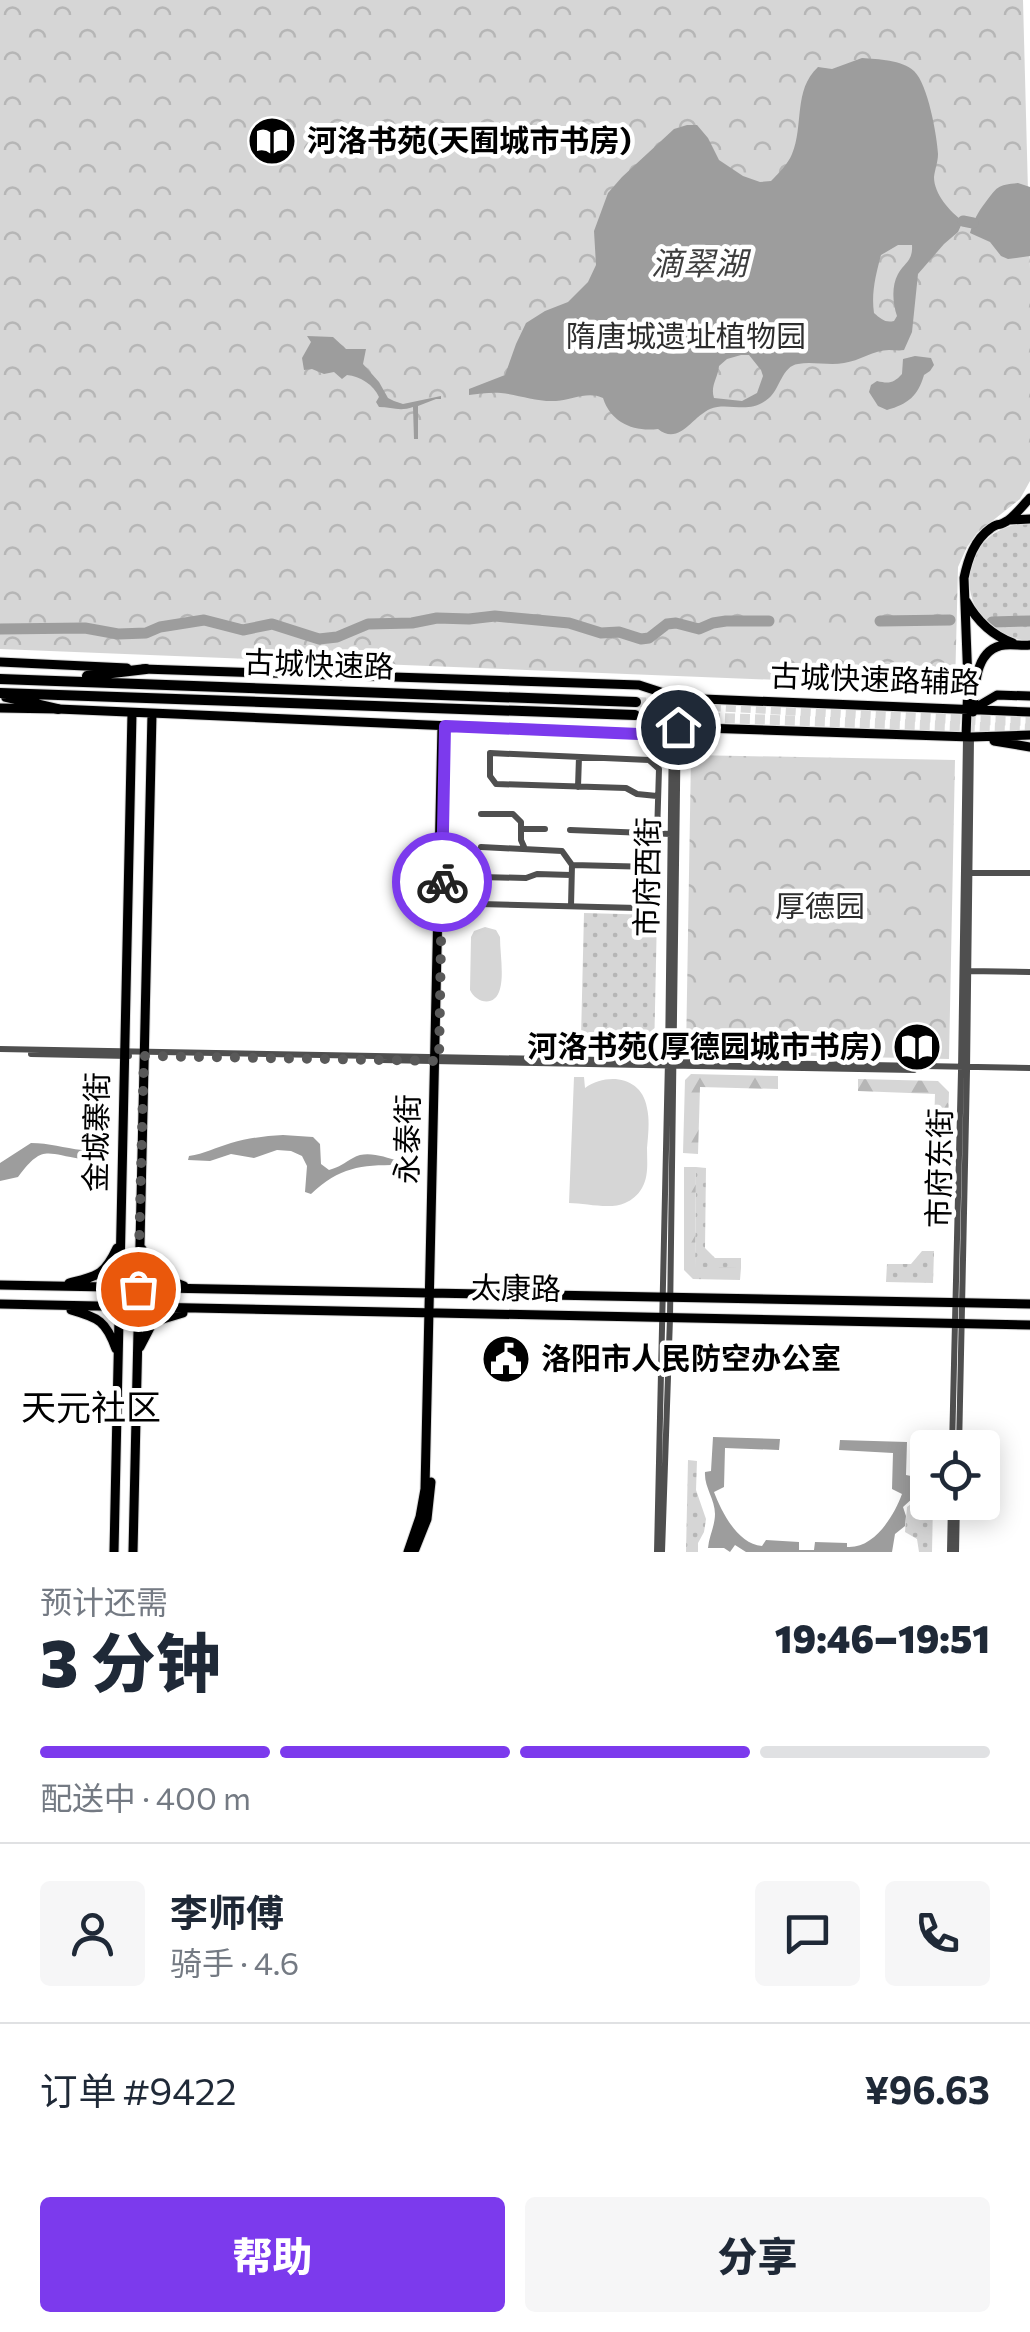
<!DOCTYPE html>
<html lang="zh">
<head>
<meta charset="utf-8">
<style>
  body { margin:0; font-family:Commissioner,"Noto Sans SC",sans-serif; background:#f6f6f7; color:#1f2937; height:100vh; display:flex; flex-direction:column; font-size:38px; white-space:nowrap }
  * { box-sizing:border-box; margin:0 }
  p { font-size:32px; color:#747a83 }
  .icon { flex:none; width:55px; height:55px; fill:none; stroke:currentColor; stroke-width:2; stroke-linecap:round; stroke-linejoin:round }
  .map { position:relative; height:1552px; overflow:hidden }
  .side { display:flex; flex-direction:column; background:#fff; flex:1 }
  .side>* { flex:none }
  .fabs { position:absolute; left:910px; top:1430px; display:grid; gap:20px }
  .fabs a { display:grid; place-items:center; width:90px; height:90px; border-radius:10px; background:#fff; box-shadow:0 5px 25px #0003; font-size:50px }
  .pin { position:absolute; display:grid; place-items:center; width:85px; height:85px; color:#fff; margin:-42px; border:5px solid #fff; border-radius:50%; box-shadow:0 2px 10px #0007 }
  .courier { position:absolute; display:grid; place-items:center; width:100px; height:100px; margin:-50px; border:8px solid #7c3aed; border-radius:50%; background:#fff; color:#222; box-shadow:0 2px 12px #0007 }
  .overview em { font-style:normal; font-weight:800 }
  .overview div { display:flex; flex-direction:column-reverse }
  .overview { display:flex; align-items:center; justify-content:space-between; height:170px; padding:0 40px }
  h1 { font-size:65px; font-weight:800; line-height:75px }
  .bar { display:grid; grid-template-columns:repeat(4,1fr); gap:15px 10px; align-content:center; height:120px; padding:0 40px }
  .bar i { height:12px; border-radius:8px; background:#e0e1e3 }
  .bar .current { background:#7c3aed }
  .bar p { grid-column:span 4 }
  .line { display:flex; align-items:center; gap:25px; padding:0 40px; border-top:2px solid #e0e1e3 }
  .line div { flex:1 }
  .round { display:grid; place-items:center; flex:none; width:105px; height:105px; border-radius:10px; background:#f6f6f7 }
  .action { display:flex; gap:20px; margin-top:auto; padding:20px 40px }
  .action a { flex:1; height:115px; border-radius:10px; background:#7c3aed; color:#fff; font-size:40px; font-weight:800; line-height:115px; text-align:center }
  .action a+a { background:#f6f6f7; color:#1f2937 }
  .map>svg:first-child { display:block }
  .grass { fill:url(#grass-dots) }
  .forest { fill:url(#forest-firs) }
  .park { fill:url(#park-crowns) }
  .garden { fill:#d6d6d6 }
  .water { fill:#9d9d9d; fill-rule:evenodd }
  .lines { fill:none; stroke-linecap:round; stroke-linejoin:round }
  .river { stroke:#9d9d9d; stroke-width:11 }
  .highway-tunnel { stroke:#d9d9d9; stroke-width:10; stroke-dasharray:10 5; stroke-linecap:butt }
  .major-casing { stroke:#dbdbdb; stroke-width:11 }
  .highway-casing { stroke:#dbdbdb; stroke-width:12 }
  .minor { stroke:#4f4f4f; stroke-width:6 }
  .major { stroke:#000; stroke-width:9 }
  .highway { stroke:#000; stroke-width:10 }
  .done { stroke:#595959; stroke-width:10; stroke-dasharray:0 18 }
  .route { stroke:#7c3aed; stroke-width:12 }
  .labels { text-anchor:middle; stroke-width:9; stroke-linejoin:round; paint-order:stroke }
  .poi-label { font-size:30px; font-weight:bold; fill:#000; stroke:#fff; text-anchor:start }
  .park-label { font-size:30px; fill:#2d2d2d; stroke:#fff }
  .street-label { font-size:30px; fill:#000; stroke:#fff }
  .water-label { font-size:32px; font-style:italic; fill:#3e3e3e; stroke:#fff }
  .quarter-label { font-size:35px; fill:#000; stroke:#fff }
</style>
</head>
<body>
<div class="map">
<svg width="1030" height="1552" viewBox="0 0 1030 1552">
  <defs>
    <pattern id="grass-dots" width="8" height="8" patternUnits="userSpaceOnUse" patternTransform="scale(2.5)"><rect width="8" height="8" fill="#d6d6d6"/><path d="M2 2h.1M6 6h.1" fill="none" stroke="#b6b6b6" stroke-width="1.8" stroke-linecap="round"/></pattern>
    <pattern id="forest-firs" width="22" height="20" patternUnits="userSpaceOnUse" patternTransform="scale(2.5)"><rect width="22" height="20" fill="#d6d6d6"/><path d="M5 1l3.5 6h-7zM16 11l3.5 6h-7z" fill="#b6b6b6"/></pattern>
    <pattern id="park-crowns" width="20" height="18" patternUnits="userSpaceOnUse" patternTransform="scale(2.5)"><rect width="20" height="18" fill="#d6d6d6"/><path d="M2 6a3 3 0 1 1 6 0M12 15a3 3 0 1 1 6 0" fill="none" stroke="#b6b6b6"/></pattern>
  </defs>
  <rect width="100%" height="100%" fill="#fff"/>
  <path class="grass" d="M 1030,523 L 1030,641 C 950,635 948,526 1030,523 Z
    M 584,913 L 657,915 L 654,1055 L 594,1053 L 594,1039 L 581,1038 Z
    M 696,1167 L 706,1168 L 705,1248 L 715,1258 L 741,1258 L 741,1268 L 695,1268 Z
    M 922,1251 L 934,1251 L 933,1283 L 886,1282 L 887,1264 L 911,1264 Z
    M 688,1460 L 697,1461 L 696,1490 L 706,1519 L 704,1532 L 698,1543 L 698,1552 L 686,1552 Z
    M 920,1467 L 927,1467 L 928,1502 L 933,1503 L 932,1552 L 919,1552 L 917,1539 L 905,1532 L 907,1507 L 919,1498 Z"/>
  <path class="forest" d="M 691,1074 L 778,1076 L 778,1089 L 700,1087 L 698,1154 L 683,1153 L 685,1080 Z
    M 858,1079 L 938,1081 L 949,1092 L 947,1158 L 933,1157 L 935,1094 L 858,1091 Z
    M 684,1167 L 696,1167 L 695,1267 L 741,1268 L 740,1280 L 693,1279 L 684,1270 Z"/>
  <path class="park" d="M 0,0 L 1023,0 L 1030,268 L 1030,481 L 1020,499 L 977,533 L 967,547 L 958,567 L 955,687 L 0,649 Z
    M 691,755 L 955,760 L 949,1059 L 686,1053 Z"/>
  <path class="garden" d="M 485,927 L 496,930 L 500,937 C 500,953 504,974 500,989 C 495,1008 476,1003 470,990 L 471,937 L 474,931 Z
    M 574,1077 L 584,1077 L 585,1088 C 608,1072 642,1077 647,1108 C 650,1121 648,1136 647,1148 C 647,1161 649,1176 642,1188 C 638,1195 632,1200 625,1203 C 610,1210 586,1203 569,1203 Z"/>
  <path class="water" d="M 862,58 C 878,59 902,60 914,71 C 928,84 937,136 938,154 C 938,162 935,169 934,177 C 934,194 950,212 963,221 L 958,232 L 944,244 L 918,274 L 912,332 L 904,350 C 899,351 894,350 889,350 C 874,350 859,361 844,363 C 829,366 812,361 798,364 C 782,366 780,389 769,398 C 749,416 729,401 710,409 C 692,417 679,446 658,429 C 634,432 611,423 603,398 C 587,391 573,400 556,401 C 536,402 520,395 501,393 C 490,392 479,394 469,395 L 469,389 L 505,375 L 516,344 L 526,323 L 545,311 L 568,302 L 588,282 L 596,265 L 594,231 L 608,193 L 622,177 L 674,129 L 687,125 L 697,125 L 708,138 L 719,160 L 743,176 L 760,182 L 771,181 C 779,173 788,164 792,154 C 804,126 793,90 818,67 L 832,69 ZM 898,245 L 912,245 C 913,261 905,262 898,274 C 891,287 893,304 897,316 L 894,321 C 885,323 881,319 874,313 C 871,293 876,274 881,255 ZM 741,355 L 749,355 L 761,370 L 763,376 L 757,393 L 742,401 L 714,398 C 710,386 718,378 719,366 L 727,359 Z
    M 1018,183 L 1030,187 L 1030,256 L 1008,259 L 1001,256 L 990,242 L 970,233 C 974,219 977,214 985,203 C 997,187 997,185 1018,183 Z
    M 307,336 L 333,337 L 346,349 L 366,349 L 363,364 L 379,382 L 388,398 L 394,401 L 403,404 L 441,396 L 441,399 L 436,399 L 418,406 L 418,439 L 414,439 L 413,407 C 400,412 391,407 379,407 L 376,402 L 379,397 C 374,385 360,376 347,375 L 342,379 L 334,372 L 324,374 L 312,369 L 304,370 L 302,358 L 311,342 Z
    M 915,356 L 931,358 L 934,365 L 930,371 L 924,375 C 918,396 908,404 887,410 L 878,406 L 869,392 L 871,385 L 877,381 C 889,384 894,383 902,374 L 903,359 Z
    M 283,1135 L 313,1137 L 320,1144 L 321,1164 L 329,1170 C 340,1167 344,1163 353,1158 C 366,1150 385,1157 398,1161 L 398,1165 C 360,1165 340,1167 311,1194 L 305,1192 L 307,1166 L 302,1156 L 291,1151 L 277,1150 L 254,1158 L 231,1154 L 210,1161 L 188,1160 L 189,1156 C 204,1154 217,1147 231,1143 C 248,1138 265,1136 283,1135 Z
    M 31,1143 C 49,1143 64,1148 82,1150 L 86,1157 L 81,1159 C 45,1153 42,1145 18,1177 L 0,1181 L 0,1163 Z
    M 713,1437 L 780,1439 L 779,1450 L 725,1448 L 724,1487 L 714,1492 C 722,1513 738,1544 762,1546 L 766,1540 L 799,1542 L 799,1550 L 814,1550 L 815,1542 L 847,1543 L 847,1547 C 874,1549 894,1516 902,1494 L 892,1489 L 893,1453 L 839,1450 L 840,1440 L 907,1442 L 906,1475 L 911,1476 L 911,1482 L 915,1487 L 914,1497 L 903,1507 L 906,1516 L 905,1526 L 895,1534 L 892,1552 L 746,1552 L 735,1545 L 730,1552 L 724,1548 L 708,1548 C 709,1536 715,1526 715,1514 C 715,1499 704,1487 705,1472 L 711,1471 Z"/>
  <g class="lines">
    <path class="river" d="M 963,221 L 973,223
      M 880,621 L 950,620
      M 992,622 L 1030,621
      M 0,629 L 85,628 L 118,634 L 146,633 L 160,627 L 204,620 L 243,630 L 272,624 L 319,639 L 337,637 L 368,624 L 412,623 L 437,618 L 469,619 L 495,616 L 569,623 L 601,633 L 619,632 L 641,639 L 649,638 L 667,624 L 676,623 L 699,629 L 713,623 L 726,621 L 769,621"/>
    <path class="highway-tunnel" d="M 636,702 L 976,720 L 1030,721
      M 635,715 L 1030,729"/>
    <g class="major-casing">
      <path id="major" d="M 1009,520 L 1030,519
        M 966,601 C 977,621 991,635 1013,643
        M 0,662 L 127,668
        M 143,669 L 639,685 L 679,698 L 1030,712
        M 0,708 L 58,709 L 639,734 L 672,727 L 971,737 L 1030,735
        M 975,708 L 997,695 L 1030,696
        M 973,712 C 975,688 974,648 1005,645 C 1013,644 1022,646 1030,645
        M 966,737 L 968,683 L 964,578 C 968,559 974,540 991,528 C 1002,521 995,528 1007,521 C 1015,516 1023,505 1030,498
        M 994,741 L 1030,747
        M 142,1249 L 155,1275 L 184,1286
        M 69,1283 C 97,1276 104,1276 117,1248
        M 0,1285 L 1030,1304
        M 0,1304 L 1030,1325
        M 71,1310 C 99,1318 106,1321 116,1349
        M 140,1347 L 153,1322 L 183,1313
        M 415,1549 L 427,1519 L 431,1482
        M 114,1552 L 132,713
        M 133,1552 L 152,714
        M 408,1552 L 420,1517 L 425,1489 L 442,726"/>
    </g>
    <g class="highway-casing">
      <path id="highway" d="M 87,676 L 146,669
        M 0,679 L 636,702
        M 0,693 L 635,715
        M 6,697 L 58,709"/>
    </g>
    <path class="minor" d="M 578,787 L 579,757
      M 481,814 L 513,814 L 521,822 L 521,829 L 545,829
      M 521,829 L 521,840 L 525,849
      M 570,830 L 671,834
      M 481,847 L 562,851 L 572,865 L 655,867
      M 968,873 L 1030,873
      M 480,877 L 526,878 L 537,874 L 571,875
      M 439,903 L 638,908 L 651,906 L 655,900 L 659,769 L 649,760 L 490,753 L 490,776 L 496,784 L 626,788 L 637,794 L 657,796
      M 571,906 L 572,865
      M 967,971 L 1030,972
      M 0,1049 L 1030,1068
      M 31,1054 L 129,1056
      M 381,1060 L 914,1070
      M 952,1448 L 961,1071 L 966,737
      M 959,1448 L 967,1071 L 971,737
      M 657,1552 L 668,1060 L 672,727 L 679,698
      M 662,1552 L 670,1318 L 678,713
      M 950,1552 L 951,1502
      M 956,1552 L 957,1502"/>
    <use href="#major" class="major"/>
    <use href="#highway" class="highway"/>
  </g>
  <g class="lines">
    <path class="done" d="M 138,1289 L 144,1056 L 439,1061 L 442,882"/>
    <path class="route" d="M 442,882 L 445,726 L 639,734 L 678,727"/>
  </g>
  <defs>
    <g id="library-disc" transform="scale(2.5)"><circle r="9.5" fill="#000" stroke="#fff"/><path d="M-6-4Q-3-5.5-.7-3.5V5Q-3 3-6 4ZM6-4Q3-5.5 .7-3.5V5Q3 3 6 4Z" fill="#fff"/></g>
    <g id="civic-disc" transform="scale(2.5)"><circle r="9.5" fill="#000" stroke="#fff"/><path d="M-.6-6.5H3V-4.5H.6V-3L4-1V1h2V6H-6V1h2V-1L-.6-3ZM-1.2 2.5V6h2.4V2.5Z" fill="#fff"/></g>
  </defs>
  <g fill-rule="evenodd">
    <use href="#library-disc" x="272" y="141"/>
    <use href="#library-disc" x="917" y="1047"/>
    <use href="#civic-disc" x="506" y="1359"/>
  </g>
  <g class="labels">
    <g class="poi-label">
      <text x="307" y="151">河洛书苑(天囿城市书房)</text>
      <text x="882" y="1057" text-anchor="end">河洛书苑(厚德园城市书房)</text>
      <text x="541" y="1369">洛阳市人民防空办公室</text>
    </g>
    <g class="park-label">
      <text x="686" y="347">隋唐城遗址植物园</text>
      <text x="820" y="917">厚德园</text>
    </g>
    <g class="street-label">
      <text transform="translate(319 665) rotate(2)" y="10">古城快速路</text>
      <text transform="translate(875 680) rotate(2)" y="10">古城快速路辅路</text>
      <text transform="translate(648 877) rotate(-89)" y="10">市府西街</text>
      <text transform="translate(97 1132) rotate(-89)" y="10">金城寨街</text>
      <text transform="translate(408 1139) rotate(-89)" y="10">永泰街</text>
      <text transform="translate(940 1168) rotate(-89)" y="10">市府东街</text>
      <text transform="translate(516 1289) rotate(1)" y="10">太康路</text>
    </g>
    <g class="water-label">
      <text x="699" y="275">滴翠湖</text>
    </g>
    <g class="quarter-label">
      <text x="91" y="1420">天元社区</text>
    </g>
  </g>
</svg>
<div class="fabs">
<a><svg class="icon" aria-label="locate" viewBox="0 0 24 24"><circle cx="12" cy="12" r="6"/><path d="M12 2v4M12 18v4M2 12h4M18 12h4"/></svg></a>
</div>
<div class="pin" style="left:138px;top:1289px;background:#ea580c"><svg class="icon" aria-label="bag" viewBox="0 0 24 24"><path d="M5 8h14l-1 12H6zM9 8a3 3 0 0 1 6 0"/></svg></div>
<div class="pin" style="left:678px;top:727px;background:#1f2937"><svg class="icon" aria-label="home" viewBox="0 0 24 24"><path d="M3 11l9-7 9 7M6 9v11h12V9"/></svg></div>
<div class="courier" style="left:442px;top:882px"><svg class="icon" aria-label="bike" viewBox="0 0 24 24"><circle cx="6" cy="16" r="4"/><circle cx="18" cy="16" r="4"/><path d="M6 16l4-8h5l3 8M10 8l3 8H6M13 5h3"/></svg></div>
</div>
<section class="side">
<div class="overview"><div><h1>3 分钟</h1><p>预计还需</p></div><em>19:46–19:51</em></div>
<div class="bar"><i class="current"></i><i class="current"></i><i class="current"></i><i></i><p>配送中 · 400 m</p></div>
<div class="line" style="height:180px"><a class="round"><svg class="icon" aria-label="person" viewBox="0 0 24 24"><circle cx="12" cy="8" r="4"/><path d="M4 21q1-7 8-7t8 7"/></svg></a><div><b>李师傅</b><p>骑手 · 4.6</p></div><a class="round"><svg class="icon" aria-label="chat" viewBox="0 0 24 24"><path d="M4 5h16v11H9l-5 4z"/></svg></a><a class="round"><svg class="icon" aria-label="phone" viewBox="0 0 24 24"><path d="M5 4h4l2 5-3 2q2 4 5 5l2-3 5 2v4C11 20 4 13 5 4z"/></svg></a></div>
<div class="line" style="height:130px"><div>订单 #9422</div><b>¥96.63</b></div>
<div class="action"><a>帮助</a><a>分享</a></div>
</section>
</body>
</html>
